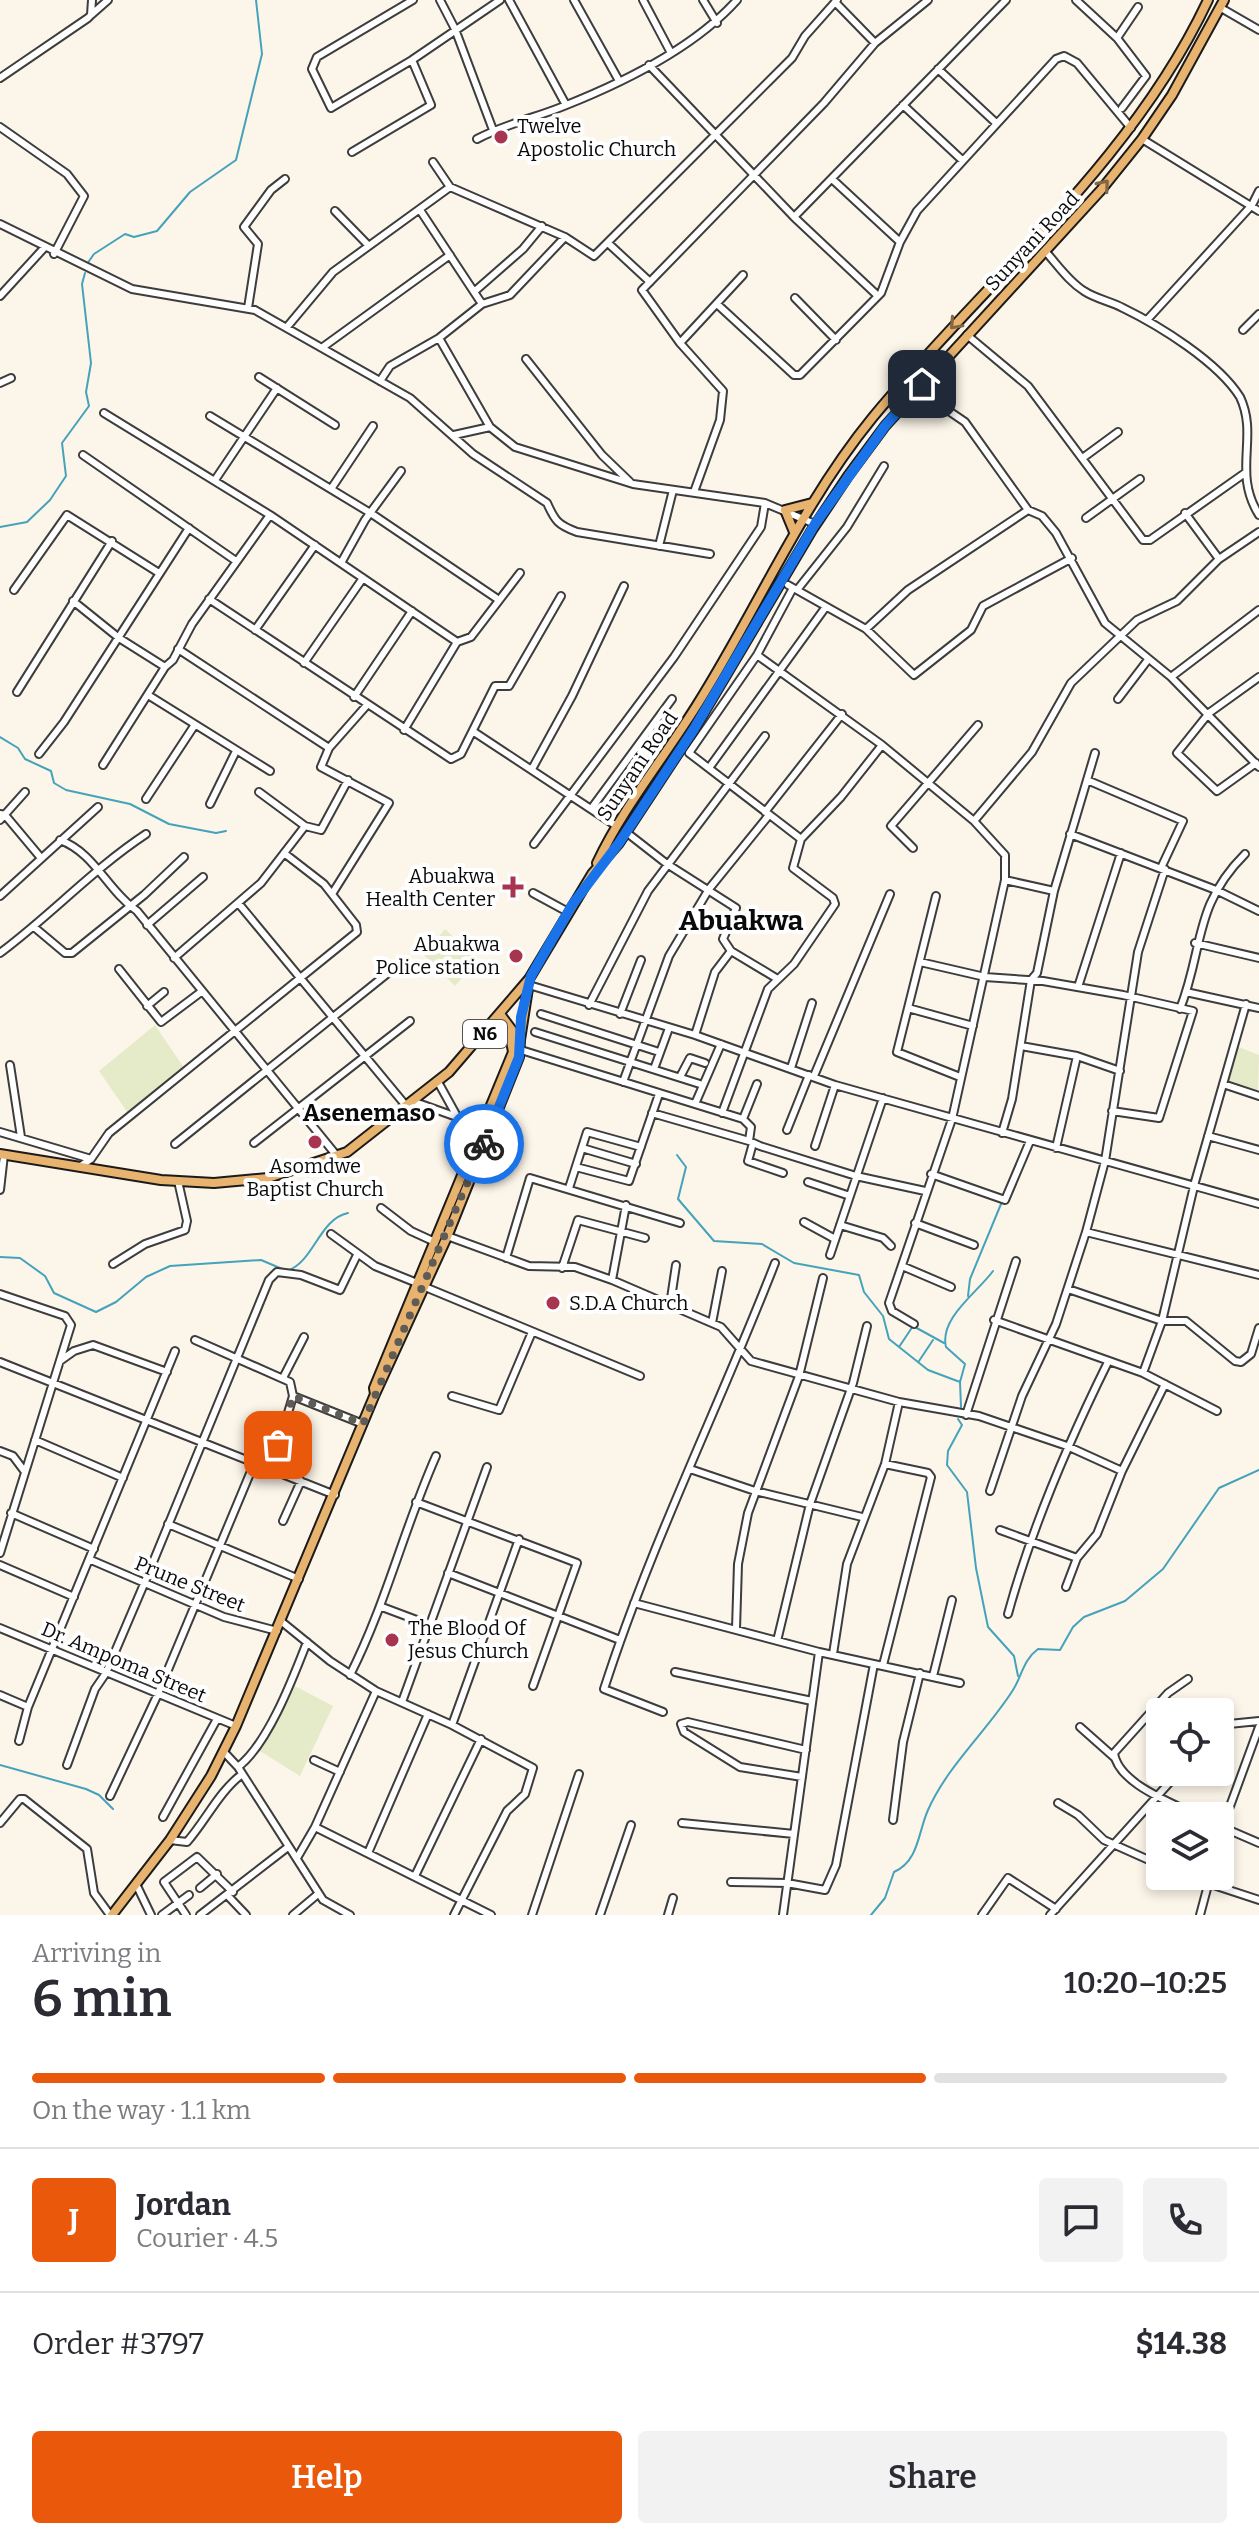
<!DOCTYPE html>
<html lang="en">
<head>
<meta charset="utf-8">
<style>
  body { margin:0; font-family:Bitter,serif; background:#f2f2f3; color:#2b2b33; height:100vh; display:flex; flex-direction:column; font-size:30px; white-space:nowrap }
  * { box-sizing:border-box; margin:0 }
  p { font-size:26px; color:#7c7c81 }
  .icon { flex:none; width:44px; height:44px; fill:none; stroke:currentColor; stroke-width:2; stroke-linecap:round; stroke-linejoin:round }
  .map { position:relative; height:1915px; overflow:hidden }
  .details { display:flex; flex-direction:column; background:#fff; flex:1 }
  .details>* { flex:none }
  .buttons { position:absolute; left:1146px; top:1698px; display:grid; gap:16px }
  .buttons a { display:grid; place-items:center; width:88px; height:88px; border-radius:8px; background:#fff; box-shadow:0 4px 12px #0003; font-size:40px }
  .pin { position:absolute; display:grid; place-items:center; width:68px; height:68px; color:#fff; margin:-34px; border-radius:16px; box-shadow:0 4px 12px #0006 }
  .courier { position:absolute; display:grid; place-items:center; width:80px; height:80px; margin:-40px; border:6px solid #1a73e8; border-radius:50%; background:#fff; color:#222; box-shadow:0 2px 10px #0007 }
  .head em { font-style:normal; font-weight:600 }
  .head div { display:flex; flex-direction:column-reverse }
  .head { display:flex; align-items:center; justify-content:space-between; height:136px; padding:0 32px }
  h1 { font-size:52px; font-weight:600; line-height:60px }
  .bar { display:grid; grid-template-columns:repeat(4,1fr); gap:12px 8px; align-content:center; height:96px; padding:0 32px }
  .bar i { height:10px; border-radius:6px; background:#e1e1e2 }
  .bar .current { background:#ea580c }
  .bar p { grid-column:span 4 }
  .line { display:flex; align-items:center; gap:20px; padding:0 32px; border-top:2px solid #e1e1e2 }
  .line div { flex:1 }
  .round { display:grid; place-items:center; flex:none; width:84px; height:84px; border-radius:8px; background:#f2f2f3 }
  .action { display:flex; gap:16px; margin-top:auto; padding:16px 32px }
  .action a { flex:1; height:92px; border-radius:8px; background:#ea580c; color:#fff; font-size:32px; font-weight:600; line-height:92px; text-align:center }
  .action a+a { background:#f2f2f3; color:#2b2b33 }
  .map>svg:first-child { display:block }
  .pitch { fill:#e5eac9 }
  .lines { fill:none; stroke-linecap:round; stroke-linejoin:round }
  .stream { stroke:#45a2bb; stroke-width:2 }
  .minor-casing { stroke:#3d3d3d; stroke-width:10 }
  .major-casing { stroke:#1b1b1b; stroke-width:12 }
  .minor { stroke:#fff; stroke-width:6 }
  .major { stroke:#e7b36f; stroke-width:8 }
  .oneway { stroke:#846742 }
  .done { stroke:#5f5c58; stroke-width:8; stroke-dasharray:0 14.4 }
  .route { stroke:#1a73e8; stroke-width:10 }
  .poi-dot { fill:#a7354f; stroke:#fff; stroke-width:3 }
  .labels { text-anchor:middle; stroke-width:8; stroke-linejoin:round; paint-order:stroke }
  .shield { fill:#fff; stroke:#545454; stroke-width:2 }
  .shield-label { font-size:18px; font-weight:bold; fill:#0a0a0a }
  .poi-label { font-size:20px; fill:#0a0a0a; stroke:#fff; text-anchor:start }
  .street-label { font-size:20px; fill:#0a0a0a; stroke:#fff }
  .quarter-label { font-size:24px; font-weight:bold; fill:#0a0a0a; stroke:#fff }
  .district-label { font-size:28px; font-weight:bold; fill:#0a0a0a; stroke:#fff }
</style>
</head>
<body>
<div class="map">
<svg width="1259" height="1915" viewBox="0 0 1259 1915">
  <rect width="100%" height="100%" fill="#fcf5e9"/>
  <path class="pitch" d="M 445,929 L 478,960 L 455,986 L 424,955 Z
    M 155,1025 L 184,1068 L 128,1113 L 99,1071 Z
    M 1236,1046 L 1259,1055 L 1258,1092 L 1225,1084 Z
    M 289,1683 L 333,1706 L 300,1776 L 255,1748 Z"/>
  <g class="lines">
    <path class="stream" d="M 87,264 L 94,254 L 125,234 L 134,237 L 157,231 L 190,192 L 236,160 L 262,54 L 256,0
      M 0,527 L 27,522 L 50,500 L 66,476 L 62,443 L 89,406 L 86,392 L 91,363 L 82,284 L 85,273
      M 0,737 L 18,748 L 25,759 L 51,771 L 54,783 L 66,790 L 130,804 L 169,824 L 216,833 L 226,831
      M 677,1155 L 686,1167 L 678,1199 L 714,1241 L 762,1244 L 794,1263 L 859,1275 L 864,1292 L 883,1316 L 889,1339 L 928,1370 L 960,1382
      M 0,1257 L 20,1258 L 45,1276 L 54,1293 L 96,1312 L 116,1302 L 146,1277 L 170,1266 L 261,1260 L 287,1271 C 314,1262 319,1219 348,1213
      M 968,1296 L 970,1279 L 1001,1204
      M 899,1347 L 913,1326 L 944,1343
      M 919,1361 L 933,1340
      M 961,1407 L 960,1382 L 965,1364 L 946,1347 C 939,1318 978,1292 993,1271
      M 958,1419 L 962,1425 L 948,1451 L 947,1465 L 967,1492 L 976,1568 L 988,1627 L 1014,1656 L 1018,1676
      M 0,1765 L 86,1789 L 99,1795 L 113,1809
      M 871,1915 L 885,1898 L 894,1872 C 919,1861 918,1832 928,1810 C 948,1765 987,1731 1013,1690 C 1022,1676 1023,1660 1038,1649 L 1060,1650 L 1073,1627 L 1084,1617 L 1125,1601 L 1163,1569 L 1219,1488 L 1259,1470"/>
    <g class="minor-casing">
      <path id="minor" d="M 413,0 L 317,57 L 312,69 L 331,108 L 412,60 L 500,0
        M 440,0 L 455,29 L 493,130
        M 509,0 L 566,105
        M 574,0 L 618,79
        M 643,0 L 671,53
        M 703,0 L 717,23
        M 1076,0 L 1117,38 L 1146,76 L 1122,108
        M 835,2 L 875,43
        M 1221,8 L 1259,30
        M 91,15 L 108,0
        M 1117,38 L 1138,7
        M 649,65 L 794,217 L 878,296
        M 938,69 L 995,122
        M 0,78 L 88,18 L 91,15 L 92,0
        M 903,105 L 962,160
        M 0,127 L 67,174 L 84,196 L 54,254
        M 477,139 C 505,124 535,118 564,106 C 622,83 695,47 737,0
        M 1142,139 L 1259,211
        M 352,152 L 431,105 L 412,60
        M 433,162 L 450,187 L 565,237 L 594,256 L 792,58 L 805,36 L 837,0
        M 832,179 L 900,242
        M 335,211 L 368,245
        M 794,217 L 1006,0
        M 0,224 L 132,289 L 255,310 L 410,398 L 473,454 L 547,503 C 555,521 558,525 577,532 L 710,554
        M 609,244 L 650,282
        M 1045,251 C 1057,264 1068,281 1084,291 C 1096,299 1110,301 1123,308 C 1160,326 1218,362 1240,397 C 1259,437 1232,472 1259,515
        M 475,291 L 523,249 L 542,226
        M 0,296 L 44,248
        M 795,298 L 836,340
        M 482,304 L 510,295 L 565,237
        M 717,304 L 794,375 L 800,375 L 881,293 L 900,242 L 917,211 L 1056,59 L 1064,56 L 1077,63 L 1131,128
        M 248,308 L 258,244 L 244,227 L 271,190 L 285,179
        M 1147,320 L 1252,205 L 1259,191
        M 287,327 L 333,272 L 450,187
        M 1243,330 L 1259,314
        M 967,335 L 1028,386 L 1143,540 L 1150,540 L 1245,473
        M 439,338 L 490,427 L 515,447 L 633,484 L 765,503 L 815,524
        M 680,343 L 743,275
        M 323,347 L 450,255
        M 526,359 L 602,455 L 630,482
        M 259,377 L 335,425
        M 380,381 L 390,366 L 439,338 L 482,304 L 420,210
        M 0,383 L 11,378
        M 906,402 L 929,410 L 943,407 L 965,422 L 1028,510 L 1042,516 L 1056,533 L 1105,623 L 1171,677 L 1259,767
        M 104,413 L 270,515 L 457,642 L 471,637 L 520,573
        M 210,416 L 372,514 L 499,600
        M 454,435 L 490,427
        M 83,455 L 236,561
        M 1084,457 L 1118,432
        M 215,480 L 277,388
        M 331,489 L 373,426
        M 694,492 L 720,420 L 723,391 L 680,343 L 642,290 L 824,103 L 875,43 L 928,0
        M 1185,513 L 1219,559
        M 1086,518 L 1140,479
        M 659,546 L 673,490
        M 341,563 L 365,520 L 401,471
        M 788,585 L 866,629 L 908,590 L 1028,510
        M 793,588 L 757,655 L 689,753 L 801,839
        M 14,590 L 67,515 L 159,573
        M 797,590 L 847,527 L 884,466
        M 209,599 L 451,759 L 461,754 L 495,686 L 509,686 L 561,596
        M 73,601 L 119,638 L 165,667
        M 866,629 L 914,675 L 971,630 L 983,606 L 1072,558
        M 255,630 L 315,545
        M 178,649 L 329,748
        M 757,655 L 882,745 L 974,821 L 1005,855 L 1005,880 L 952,1119 L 889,1303 L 892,1311 L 914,1324
        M 304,663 L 363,578
        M 1171,677 L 1259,610
        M 17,692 L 112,541
        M 148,695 L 270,771
        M 354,697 L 412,611
        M 1118,699 L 1147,661
        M 404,730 L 457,642
        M 474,732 L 615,825
        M 39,754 L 64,722 L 189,528
        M 1256,763 L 1217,791 L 1177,753 L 1209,713 L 1259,677
        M 103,765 L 165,667 L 173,660 L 192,624 L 270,515
        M 709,768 L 825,608
        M 532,769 L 572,696 L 624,586
        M 1087,780 L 1183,821 L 1161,868
        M 259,792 L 305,826
        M 146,799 L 194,726
        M 210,804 L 236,751
        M 591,809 L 672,699
        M 765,812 L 842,714
        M 0,814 L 5,815 L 41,858
        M 0,820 L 25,792
        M 974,821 L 1032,752 L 1071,683 L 1137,620 L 1177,601 L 1219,559 L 1259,532
        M 626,832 L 667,864 L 736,908 L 723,939 L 731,951 L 715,972 L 695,1035
        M 1070,834 L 1216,890 L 1259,911
        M 60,840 C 95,853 107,890 137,911 L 337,1156
        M 534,844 L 674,657 L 761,527 L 765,503
        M 913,848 L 891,826 L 978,725
        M 1005,880 L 1054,891
        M 533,893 L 568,912
        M 332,894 L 389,803 L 321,767 L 329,748 L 367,705
        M 0,896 L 98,807
        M 936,896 L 897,1052 L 960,1077
        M 239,904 L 407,1107
        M 147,925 L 203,877
        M 34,927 L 65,953 L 72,953 L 144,895 L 184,857
        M 1195,943 L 1259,958
        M 731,951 L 776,978
        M 0,953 C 51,915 93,869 146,834
        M 174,958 L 261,883 L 305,826 L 321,830 L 348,780
        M 920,962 L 985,977 L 1043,981 L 1123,995 L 1193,1011 L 1159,1118 L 1112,1111
        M 119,969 L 161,1022 L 201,992
        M 529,985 L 695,1035 L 835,1085 L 1259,1204
        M 1078,987 L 1121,853
        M 1186,992 L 1259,1008
        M 589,1005 L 648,891 L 765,736
        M 147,1006 L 164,992
        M 908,1008 L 973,1026
        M 1180,1009 C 1204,948 1193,906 1245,854
        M 541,1014 L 659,1052
        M 620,1014 L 641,960
        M 535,1032 L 703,1085
        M 1021,1046 L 1077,1056 L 1120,1071
        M 521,1050 L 743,1119 L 751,1127 L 749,1141 L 760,1146 L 856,1176 L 925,1191
        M 10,1065 L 21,1137
        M 791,1068 L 812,1003
        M 654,1069 L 669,1028
        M 814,1076 L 890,894
        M 680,1077 L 690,1058 L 705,1063
        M 438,1082 L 474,1147
        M 623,1082 L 669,956 L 709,889 L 769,815
        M 1223,1084 L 1259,1096
        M 415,1102 L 454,1116
        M 695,1104 L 721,1044
        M 652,1113 L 749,1141
        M 722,1113 L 768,989 L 794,964 L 835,904 L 833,898 L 793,868 L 801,839 L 841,797 L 882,745
        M 743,1119 L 757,1084
        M 787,1130 L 809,1075
        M 0,1132 L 91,1159
        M 1002,1133 L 1012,1099 L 1031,980 L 1037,973 L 1054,891 L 1095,753
        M 1208,1136 L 1259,1150
        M 254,1143 L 410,1021
        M 753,1143 L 748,1161 L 783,1173
        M 175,1144 L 398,965
        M 815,1146 L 835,1085
        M 582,1148 L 636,1164
        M 1056,1148 L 1077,1056
        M 79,1167 L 91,1159 L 109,1133 L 357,932 L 356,925 L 324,884 L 284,853
        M 576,1167 L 629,1181 L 659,1094
        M 931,1174 L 1005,1200 L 1030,1141
        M 808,1182 L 850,1196
        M 569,1188 L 587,1132 L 641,1147
        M 0,1190 L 4,1155
        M 381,1208 L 411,1231 L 435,1242
        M 804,1222 L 835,1239
        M 915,1223 L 974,1245
        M 840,1225 L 883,1238 L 891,1246
        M 1086,1232 L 1259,1275
        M 439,1233 L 529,1266 L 575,1267 L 612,1280 L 721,1327 L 751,1361 L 899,1402 L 979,1416 L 1067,1446 L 1122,1471
        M 331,1234 L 375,1266 L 417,1283
        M 830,1255 L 883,1098
        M 506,1258 L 530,1178 L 680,1223
        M 113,1264 L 145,1244 L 185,1230 L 187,1221 L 178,1181
        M 902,1266 L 951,1287
        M 562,1268 L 578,1220 L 645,1238
        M 612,1280 L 626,1205
        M 425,1287 L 640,1376
        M 1068,1289 L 1162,1321 L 1186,1321 L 1235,1361 L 1241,1362 L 1251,1354 L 1259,1328
        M 0,1294 L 65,1316 L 71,1325 L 0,1553
        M 670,1305 L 676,1265
        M 994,1320 L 1143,1373 L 1217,1411
        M 712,1323 L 722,1271
        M 195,1340 L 290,1382 L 293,1396 L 271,1470
        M 60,1361 L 74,1351 L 93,1345 L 167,1372
        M 0,1362 L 335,1495
        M 1143,1373 L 1162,1321 L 1195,1182 L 1246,1004
        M 284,1376 L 304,1337
        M 293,1396 L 363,1424
        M 452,1396 L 499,1410 L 532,1332
        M 966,1415 L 1016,1261
        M 35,1440 L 123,1478
        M 0,1451 L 13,1456 L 25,1472
        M 690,1469 L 755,1491 L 862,1517
        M 990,1491 L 1022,1396 L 1056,1324 L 1086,1232 L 1105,1161 L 1138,952 L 1165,869
        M 416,1502 L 577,1563 L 533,1686
        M 11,1513 L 94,1549
        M 283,1521 L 301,1481
        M 168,1524 L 299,1579
        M 1000,1530 L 1077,1558
        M 91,1560 L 224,1617 L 277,1631
        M 0,1565 L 74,1597
        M 448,1573 L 620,1640
        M 1066,1587 L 1077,1558 L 1097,1534 L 1122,1471 L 1165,1384
        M 634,1603 L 819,1652 L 960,1683
        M 382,1607 L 430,1625
        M 1008,1614 C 1032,1526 1068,1443 1108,1362
        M 282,1622 L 330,1661 L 376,1691 L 452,1725 L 533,1768 L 525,1794 L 507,1811 L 454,1915
        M 0,1628 L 236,1726
        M 736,1629 L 738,1564 L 748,1513 L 799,1376 L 823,1278
        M 777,1641 L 810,1504 L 853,1383 L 867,1326
        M 833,1654 L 847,1564 L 885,1464 L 899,1402
        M 883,1665 L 931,1477 L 928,1473 L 885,1464
        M 675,1672 L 812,1701
        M 350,1675 C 386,1604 404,1528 436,1456
        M 933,1676 L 952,1600
        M 1188,1679 L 1168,1693 L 1114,1753 C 1118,1784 1173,1803 1198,1816
        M 0,1695 L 28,1707
        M 402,1702 L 487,1467
        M 663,1712 L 604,1689 C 651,1543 720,1405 775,1263
        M 452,1725 L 519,1539
        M 1080,1727 L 1115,1758
        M 1220,1731 L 1229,1724 L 1259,1721
        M 19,1741 L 28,1707 L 175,1351
        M 224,1752 L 238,1767 L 323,1900 L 350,1915
        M 314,1760 L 340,1772
        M 67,1765 L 95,1689 L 106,1673 L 144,1584 L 269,1280 L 277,1272 L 301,1275 L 340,1290 L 357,1255
        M 238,1767 C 268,1744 293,1678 307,1642
        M 802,1777 L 740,1767 L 684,1732 L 681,1724 L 688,1722 L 806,1750
        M 110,1796 L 157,1696 L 254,1464
        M 1058,1803 L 1078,1815 L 1104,1840 L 1160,1865
        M 163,1817 L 217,1719
        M 893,1820 L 903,1742 L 920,1673
        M 0,1823 L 20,1799 L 24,1799 L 87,1849 L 94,1893 L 110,1915
        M 682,1823 L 794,1834
        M 315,1827 L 491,1915
        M 1222,1827 L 1259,1843
        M 1222,1828 L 1259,1727
        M 170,1840 L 187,1842 C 206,1820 219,1792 241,1775
        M 368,1853 L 428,1714
        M 297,1858 L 315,1827 L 376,1691
        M 415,1876 L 481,1739
        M 1186,1876 L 1259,1900
        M 731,1882 L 787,1883 L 825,1890 L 836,1865 L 874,1664
        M 137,1886 L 151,1915
        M 200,1888 L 217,1874
        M 228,1896 L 246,1915
        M 162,1915 L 189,1895
        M 186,1915 L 164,1882 L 197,1857 L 233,1892
        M 200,1915 L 288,1847
        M 293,1915 L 318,1894
        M 532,1915 L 579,1774
        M 600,1915 L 631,1825
        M 668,1915 L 673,1898
        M 783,1915 L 819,1652
        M 982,1915 L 1008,1878 L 1056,1909
        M 1050,1915 L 1179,1772
        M 1200,1915 L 1208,1885"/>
    </g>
    <g class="major-casing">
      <path id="major" d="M 794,532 L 785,510 L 812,503
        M 597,863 C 624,806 664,758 697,705 C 757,610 801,505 873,417 C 987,279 1131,164 1208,0
        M 520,1040 L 529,982
        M 0,1154 L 161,1180 L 214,1183 L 268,1178 L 347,1152 L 449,1072 L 529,979 L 592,874 L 619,843 L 694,729 L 812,530 L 848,476 L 885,426 L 1101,190 L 1142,139 L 1172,95 L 1224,0
        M 375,1394 L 374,1388 L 513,1052 L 511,1041 L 496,1020
        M 112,1915 L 170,1840 L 211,1776 L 236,1726 L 375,1394 L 447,1237 L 519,1057 L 520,1041 L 500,1014"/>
    </g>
    <use href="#minor" class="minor"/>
    <use href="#major" class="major"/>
  </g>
  <defs><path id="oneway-chevron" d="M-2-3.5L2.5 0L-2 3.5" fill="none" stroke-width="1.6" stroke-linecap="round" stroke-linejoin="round" transform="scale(2)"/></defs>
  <g class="oneway">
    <use href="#oneway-chevron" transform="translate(1104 185) rotate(-50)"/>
    <use href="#oneway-chevron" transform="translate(955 324) rotate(132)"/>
  </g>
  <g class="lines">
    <path class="done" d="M 278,1445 L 293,1396 L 363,1424 L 484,1144"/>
    <path class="route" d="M 484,1144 L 519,1057 L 521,1017 L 531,976 L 572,905 L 619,843 L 694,729 L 815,524 L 885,426 L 922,384"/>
  </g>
  <g class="poi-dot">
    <circle cx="501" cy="137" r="8"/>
    <path d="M509 875h8v8h8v8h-8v8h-8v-8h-8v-8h8z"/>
    <circle cx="516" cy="956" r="8"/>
    <circle cx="315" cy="1142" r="8"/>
    <circle cx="553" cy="1303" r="8"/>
    <circle cx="392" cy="1640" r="8"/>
  </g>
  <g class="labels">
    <rect class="shield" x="463" y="1020" width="44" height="28" rx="6"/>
    <g class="shield-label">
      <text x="485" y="1040">N6</text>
    </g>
    <g class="poi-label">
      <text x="517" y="133">Twelve<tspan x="517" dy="23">Apostolic Church</tspan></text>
      <text x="495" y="883" text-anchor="end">Abuakwa<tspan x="495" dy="23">Health Center</tspan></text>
      <text x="500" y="951" text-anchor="end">Abuakwa<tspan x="500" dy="23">Police station</tspan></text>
      <text x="315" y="1173" text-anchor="middle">Asomdwe<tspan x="315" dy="23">Baptist Church</tspan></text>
      <text x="569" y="1310">S.D.A Church</text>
      <text x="408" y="1635">The Blood Of<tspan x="408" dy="23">Jesus Church</tspan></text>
    </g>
    <g class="street-label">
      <text transform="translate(1032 241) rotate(-47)" y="7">Sunyani Road</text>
      <text transform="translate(637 766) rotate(-56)" y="7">Sunyani Road</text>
      <text transform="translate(190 1584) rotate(22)" y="7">Prune Street</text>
      <text transform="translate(124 1662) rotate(23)" y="7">Dr. Ampoma Street</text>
    </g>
    <g class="quarter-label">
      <text x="369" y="1121">Asenemaso</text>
    </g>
    <g class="district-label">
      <text x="741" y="930">Abuakwa</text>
    </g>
  </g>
</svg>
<div class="buttons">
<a><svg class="icon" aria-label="locate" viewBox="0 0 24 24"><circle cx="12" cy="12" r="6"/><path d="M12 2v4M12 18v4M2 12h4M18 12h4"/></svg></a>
<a><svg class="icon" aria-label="layers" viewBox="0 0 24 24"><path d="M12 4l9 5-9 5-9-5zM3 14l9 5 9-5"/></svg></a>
</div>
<div class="pin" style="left:278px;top:1445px;background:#ea580c"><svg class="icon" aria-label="bag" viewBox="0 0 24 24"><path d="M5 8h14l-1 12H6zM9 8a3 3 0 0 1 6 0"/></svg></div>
<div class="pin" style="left:922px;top:384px;background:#1f2937"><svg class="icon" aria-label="home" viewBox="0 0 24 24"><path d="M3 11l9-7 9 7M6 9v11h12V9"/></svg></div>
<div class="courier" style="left:484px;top:1144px"><svg class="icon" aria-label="bike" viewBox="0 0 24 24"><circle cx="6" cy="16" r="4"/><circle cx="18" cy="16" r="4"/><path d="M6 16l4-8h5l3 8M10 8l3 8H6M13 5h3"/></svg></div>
</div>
<section class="details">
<div class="head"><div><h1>6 min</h1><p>Arriving in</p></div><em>10:20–10:25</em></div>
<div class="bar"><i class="current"></i><i class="current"></i><i class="current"></i><i></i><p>On the way · 1.1 km</p></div>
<div class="line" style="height:144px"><b class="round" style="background:#ea580c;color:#fff">J</b><div><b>Jordan</b><p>Courier · 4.5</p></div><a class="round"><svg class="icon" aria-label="chat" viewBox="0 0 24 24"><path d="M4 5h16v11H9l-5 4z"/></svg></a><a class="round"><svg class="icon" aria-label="phone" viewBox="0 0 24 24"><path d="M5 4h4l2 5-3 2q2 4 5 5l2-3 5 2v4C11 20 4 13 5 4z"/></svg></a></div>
<div class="line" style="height:104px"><div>Order #3797</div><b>$14.38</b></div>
<div class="action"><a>Help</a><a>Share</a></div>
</section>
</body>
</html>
